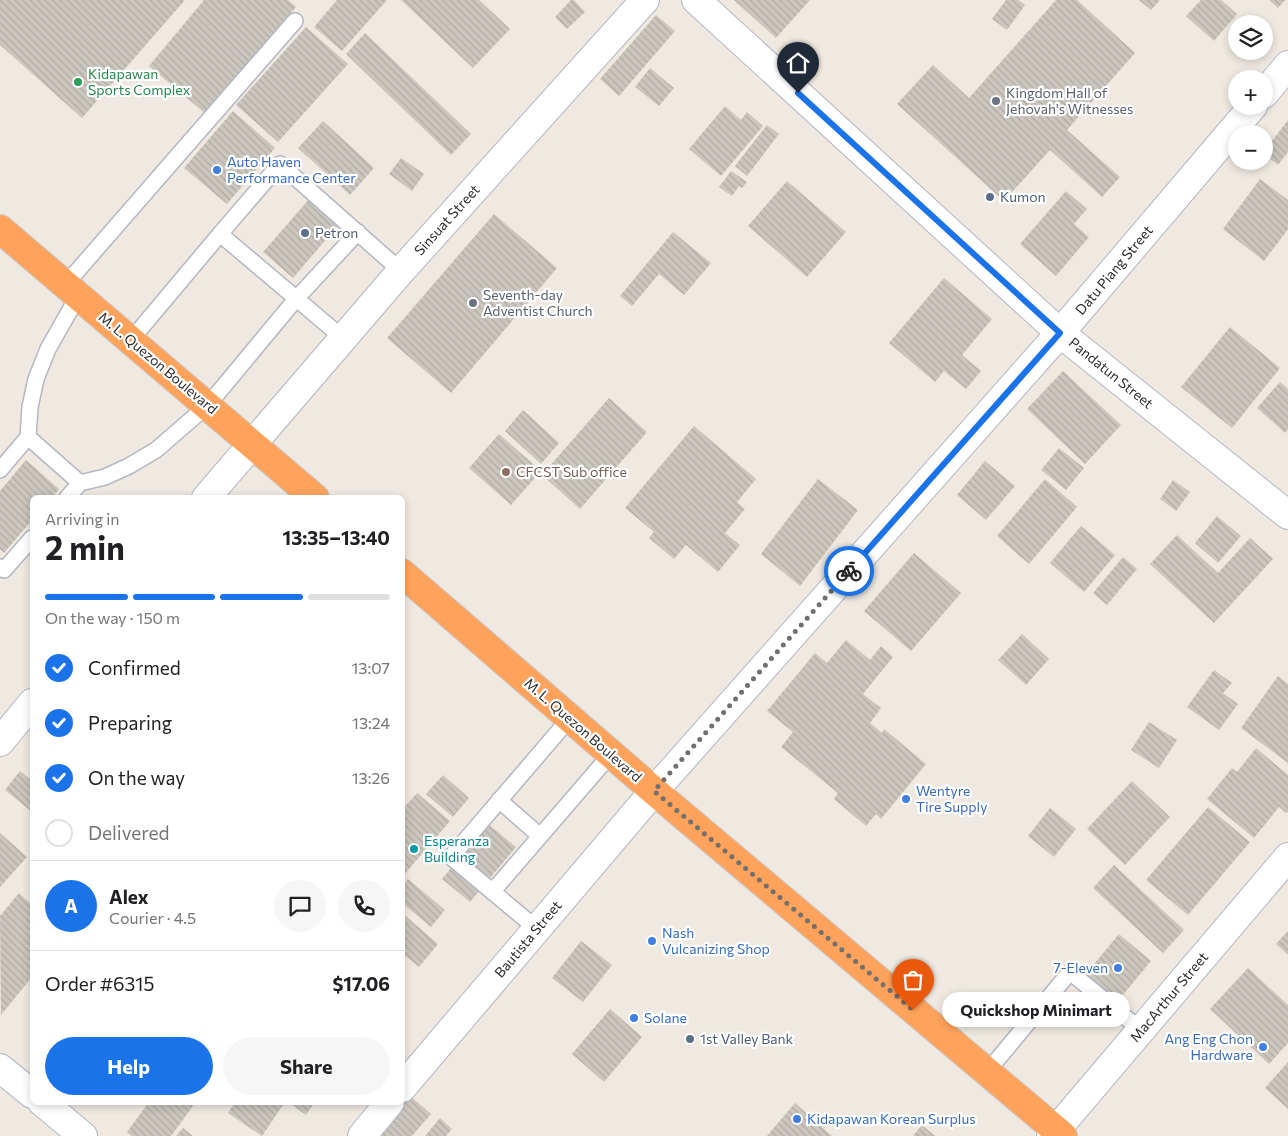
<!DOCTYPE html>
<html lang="en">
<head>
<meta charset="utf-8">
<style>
  body { margin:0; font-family:Commissioner,sans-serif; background:#f6f6f6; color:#202124; height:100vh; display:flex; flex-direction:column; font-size:19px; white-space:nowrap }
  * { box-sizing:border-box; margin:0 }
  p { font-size:16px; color:#757577 }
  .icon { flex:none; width:28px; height:28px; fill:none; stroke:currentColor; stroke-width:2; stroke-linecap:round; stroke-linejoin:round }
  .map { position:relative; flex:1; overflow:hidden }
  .details { position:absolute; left:30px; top:495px; width:375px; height:610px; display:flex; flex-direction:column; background:#fff; border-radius:8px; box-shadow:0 2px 8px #0003 }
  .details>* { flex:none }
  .fabs { position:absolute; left:1228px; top:15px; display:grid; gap:10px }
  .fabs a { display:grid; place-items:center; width:45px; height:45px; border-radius:50%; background:#fff; box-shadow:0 2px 8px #0003; font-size:25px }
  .pin { position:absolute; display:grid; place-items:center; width:42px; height:42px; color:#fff; margin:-51px -21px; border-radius:50% 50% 50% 0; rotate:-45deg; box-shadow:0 0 5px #0007 }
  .pin .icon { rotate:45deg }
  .courier { position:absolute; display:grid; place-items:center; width:50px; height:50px; margin:-25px; border:4px solid #1a73e8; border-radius:50%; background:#fff; color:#222; box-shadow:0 1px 6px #0007 }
  .bubble { position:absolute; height:35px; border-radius:18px; background:#fff; box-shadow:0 2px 8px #0003; font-size:16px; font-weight:700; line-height:35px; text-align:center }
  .overview em { font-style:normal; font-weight:700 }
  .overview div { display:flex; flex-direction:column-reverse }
  .overview { display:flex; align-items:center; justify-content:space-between; height:85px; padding:0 15px }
  h1 { font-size:32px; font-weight:700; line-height:38px }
  .bar { display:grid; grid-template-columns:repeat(4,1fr); gap:8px 5px; align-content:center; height:60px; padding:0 15px }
  .bar i { height:6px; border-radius:4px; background:#e0e0e0 }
  .bar .on { background:#1a73e8 }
  .bar p { grid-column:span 4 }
  .line { display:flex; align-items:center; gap:12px; padding:0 15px; border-top:1px solid #e0e0e0 }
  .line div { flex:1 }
  .round { display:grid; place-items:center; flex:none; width:52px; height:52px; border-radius:26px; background:#f6f6f6 }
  ol { padding:0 15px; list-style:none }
  li { display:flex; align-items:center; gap:15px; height:55px }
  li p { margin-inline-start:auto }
  li .icon { padding:5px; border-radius:50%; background:#1a73e8; color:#fff; stroke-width:4 }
  li:last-child { color:#757577 }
  li i { width:28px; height:28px; border:2px solid #e0e0e0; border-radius:50% }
  .cta { display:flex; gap:10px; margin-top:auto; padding:10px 15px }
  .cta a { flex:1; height:58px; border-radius:30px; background:#1a73e8; color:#fff; font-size:20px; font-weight:700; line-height:58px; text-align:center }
  .cta a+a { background:#f6f6f6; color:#202124 }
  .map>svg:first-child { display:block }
  .building { fill:url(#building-back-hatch) }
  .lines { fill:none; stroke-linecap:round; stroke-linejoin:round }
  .lane-casing { stroke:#b4b7c1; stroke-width:18 }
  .street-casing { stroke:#b4b7c1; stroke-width:30 }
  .highway-casing { stroke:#c9c9c9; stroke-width:30 }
  .lane { stroke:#fff; stroke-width:15 }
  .street { stroke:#fff; stroke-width:28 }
  .highway { stroke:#ffa35c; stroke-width:28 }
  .done { stroke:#726f6d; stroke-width:5; stroke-dasharray:0 9 }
  .route { stroke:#1a73e8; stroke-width:6 }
  .leisure-dot { fill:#2e9e5b; stroke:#fff; stroke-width:2 }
  .worship-dot { fill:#6b7280; stroke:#fff; stroke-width:2 }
  .shop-dot { fill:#3f7fe0; stroke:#fff; stroke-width:2 }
  .service-dot { fill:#5c6f8a; stroke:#fff; stroke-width:2 }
  .education-dot { fill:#8d6e63; stroke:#fff; stroke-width:2 }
  .culture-dot { fill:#0f9aa8; stroke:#fff; stroke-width:2 }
  .labels { text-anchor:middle; stroke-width:4.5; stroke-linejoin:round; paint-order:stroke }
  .leisure-label { font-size:14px; fill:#27864d; stroke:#fff; text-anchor:start }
  .worship-label { font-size:14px; fill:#5b616d; stroke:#fff; text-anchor:start }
  .shop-label { font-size:14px; fill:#366cbe; stroke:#fff; text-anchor:start }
  .service-label { font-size:14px; fill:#4e5e75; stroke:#fff; text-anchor:start }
  .street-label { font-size:14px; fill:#2e2e2e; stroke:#fff }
  .education-label { font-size:14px; fill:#785e54; stroke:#fff; text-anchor:start }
  .culture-label { font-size:14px; fill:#0d838f; stroke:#fff; text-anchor:start }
</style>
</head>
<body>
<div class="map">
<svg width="1288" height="1136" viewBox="0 0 1288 1136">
  <defs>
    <pattern id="building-back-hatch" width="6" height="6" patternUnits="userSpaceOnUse" patternTransform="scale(1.25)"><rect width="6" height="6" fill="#cbc7bf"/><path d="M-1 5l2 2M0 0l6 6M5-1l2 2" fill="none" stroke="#afaba4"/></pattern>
  </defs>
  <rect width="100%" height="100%" fill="#efe9e1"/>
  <path class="building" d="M 0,0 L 185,0 L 82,118 L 0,45 Z
    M 204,0 L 288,0 L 296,7 L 206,114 L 149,66 Z
    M 337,0 L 387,0 L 342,51 L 314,27 Z
    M 401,0 L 479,0 L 510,29 L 473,68 Z
    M 571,0 L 574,0 L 585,12 L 567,29 L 555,17 Z
    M 734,0 L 810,0 L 776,38 Z
    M 1006,0 L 1018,0 L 1025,5 L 1007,30 L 992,19 Z
    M 1056,0 L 1077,0 L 1135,53 L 1067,130 L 1120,177 L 1102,197 L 1050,150 L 1004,201 L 897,104 L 933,65 L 969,98 Z
    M 1139,0 L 1160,0 L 1151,10 Z
    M 1201,0 L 1221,0 L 1237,14 L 1214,41 L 1186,16 Z
    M 1269,0 L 1285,0 L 1278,8 Z
    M 656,15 L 675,31 L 619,96 L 600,79 Z
    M 306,27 L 348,64 L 278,142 L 236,105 Z
    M 365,33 L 471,134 L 451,155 L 346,54 Z
    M 650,68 L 674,88 L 659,106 L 635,87 Z
    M 725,106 L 741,120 L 747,112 L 763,126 L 721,176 L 689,149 Z
    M 233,111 L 275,148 L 227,204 L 184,168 Z
    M 1288,120 L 1288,152 L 1278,165 L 1264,154 L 1264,151 Z
    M 323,121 L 374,168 L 350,195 L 298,148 Z
    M 767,125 L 779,134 L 747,176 L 735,166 Z
    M 401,158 L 424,174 L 412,191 L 389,174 Z
    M 731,171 L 747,182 L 742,188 L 739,186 L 732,196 L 719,187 Z
    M 1260,179 L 1288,200 L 1288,229 L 1264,261 L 1223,229 Z
    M 787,181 L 846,232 L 807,277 L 748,226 Z
    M 318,189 L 347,215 L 293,278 L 263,252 Z
    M 1066,191 L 1087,209 L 1074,224 L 1089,237 L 1056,276 L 1020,244 Z
    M 494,214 L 557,268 L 451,393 L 387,338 Z
    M 673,232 L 711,263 L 684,295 L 659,274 L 632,306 L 620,296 Z
    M 944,278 L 992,319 L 962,355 L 981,371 L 966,389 L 944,371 L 935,382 L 889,343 Z
    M 1230,327 L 1280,368 L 1232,428 L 1181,387 Z
    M 1063,371 L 1121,425 L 1085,464 L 1027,409 Z
    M 1280,382 L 1288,389 L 1288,429 L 1285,433 L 1257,408 Z
    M 609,398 L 647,432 L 580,509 L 542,475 Z
    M 523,410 L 559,443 L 541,464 L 505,431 Z
    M 694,426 L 756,479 L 737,502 L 745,509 L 725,533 L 740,545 L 718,572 L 686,545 L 674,559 L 649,538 L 654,532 L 625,508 Z
    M 499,434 L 541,471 L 511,505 L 469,468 Z
    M 1059,448 L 1084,468 L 1066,490 L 1041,470 Z
    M 26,460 L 59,489 L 52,498 L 32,498 L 32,520 L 4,553 L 0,549 L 0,491 Z
    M 985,461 L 1015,486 L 986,520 L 957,495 Z
    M 818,479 L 858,510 L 800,586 L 761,554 Z
    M 1045,479 L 1077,507 L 1029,564 L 997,536 Z
    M 1173,480 L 1190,492 L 1176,511 L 1160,499 Z
    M 1217,516 L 1241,536 L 1218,563 L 1195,543 Z
    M 1081,526 L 1115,555 L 1084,592 L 1050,563 Z
    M 1177,535 L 1218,573 L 1250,538 L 1273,559 L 1214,623 L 1150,564 Z
    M 914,553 L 961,593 L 911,651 L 864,611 Z
    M 1123,557 L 1137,569 L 1107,605 L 1093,593 Z
    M 1022,634 L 1049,659 L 1026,685 L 998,660 Z
    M 846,640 L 870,660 L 881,646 L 893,657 L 863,694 L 881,708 L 870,723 L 882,733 L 884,729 L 926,764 L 881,819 L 876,814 L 866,826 L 834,799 L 838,793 L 781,747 L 793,732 L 767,711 L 815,653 L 827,663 Z
    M 1214,670 L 1232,683 L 1223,693 L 1238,704 L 1219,730 L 1187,707 Z
    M 1278,676 L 1288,684 L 1288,763 L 1241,728 Z
    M 1149,722 L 1177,740 L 1159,768 L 1131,750 Z
    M 1256,748 L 1288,775 L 1288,812 L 1286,813 L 1279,807 L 1254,838 L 1207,799 L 1232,768 L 1237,772 Z
    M 20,771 L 32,781 L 32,812 L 5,790 Z
    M 443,775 L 469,798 L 453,817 L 426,794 Z
    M 1132,781 L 1170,817 L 1125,865 L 1087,829 Z
    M 417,793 L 450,821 L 402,877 L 402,810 Z
    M 1208,807 L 1250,842 L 1188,915 L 1146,880 Z
    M 1050,808 L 1076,829 L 1054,857 L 1028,836 Z
    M 488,824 L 516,847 L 470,902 L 442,879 Z
    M 0,833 L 27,857 L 0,887 Z
    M 1114,865 L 1184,930 L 1163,953 L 1093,888 Z
    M 408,879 L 445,910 L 431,927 L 402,903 L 402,886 Z
    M 19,893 L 32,905 L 32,977 L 1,1015 L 0,916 Z
    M 402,913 L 438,944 L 419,967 L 402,953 Z
    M 1288,931 L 1288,955 L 1276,944 Z
    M 1119,934 L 1151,961 L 1117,1002 L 1085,975 Z
    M 581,941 L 612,965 L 583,1002 L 552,978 Z
    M 1248,968 L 1288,1005 L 1288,1043 L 1269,1064 L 1210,1009 Z
    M 610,1009 L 642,1037 L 604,1082 L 572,1054 Z
    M 1288,1062 L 1288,1109 L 1265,1088 Z
    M 407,1093 L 431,1114 L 412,1136 L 370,1136 Z
    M 149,1102 L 196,1102 L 171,1136 L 132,1136 L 127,1132 Z
    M 235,1102 L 285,1102 L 262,1136 L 228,1113 Z
    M 288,1102 L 315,1102 L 306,1115 Z
    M 795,1103 L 832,1136 L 767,1136 Z
    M 440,1118 L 452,1129 L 446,1136 L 425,1136 Z
    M 922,1125 L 935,1136 L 913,1136 Z
    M 183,1128 L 193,1136 L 176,1136 Z"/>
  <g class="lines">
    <g class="lane-casing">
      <path id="lane" d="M 220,234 L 280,164 L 401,271
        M 65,285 L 295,21
        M 131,340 L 220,234 L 344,339
        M 28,437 L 80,483
        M 0,470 L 28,437 L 30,407 L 36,379 L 48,349 L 78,296
        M 67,498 L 80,483 L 105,477 L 129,466 L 156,450 L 208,405 L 296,299 L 358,232
        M 0,567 L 4,570 L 32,538
        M 499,800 L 540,836
        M 492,892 L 611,754
        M 537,929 L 451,857 L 570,718
        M 987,1072 L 1070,972 L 1141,1030"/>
    </g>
    <g class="street-casing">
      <path id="street" d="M 696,0 L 1060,333 L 1288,515
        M 1264,94 L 1288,65
        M 206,498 L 401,271 L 645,0
        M 0,742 L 32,703
        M 0,1068 L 32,1094
        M 402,1088 L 654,791 L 1060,333 L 1253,106
        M 42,1102 L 83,1136
        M 362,1136 L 390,1102
        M 1051,1136 L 1288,857"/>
    </g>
    <g class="highway-casing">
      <path id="highway" d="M 0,229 L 315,498
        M 402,573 L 654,791 L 1063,1136"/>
    </g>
    <use href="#lane" class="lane"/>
    <use href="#street" class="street"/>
    <use href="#highway" class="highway"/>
  </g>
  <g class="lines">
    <path class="done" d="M 849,571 L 654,791 L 913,1010"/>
    <path class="route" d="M 798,93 L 1060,333 L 849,571"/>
  </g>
  <circle class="leisure-dot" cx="78" cy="82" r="5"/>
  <g class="worship-dot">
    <circle cx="996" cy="101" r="5"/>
    <circle cx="473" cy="303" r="5"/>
  </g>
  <g class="shop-dot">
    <circle cx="217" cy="170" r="5"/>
    <circle cx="906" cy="799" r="5"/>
    <circle cx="652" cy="941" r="5"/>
    <circle cx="1118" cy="968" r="5"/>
    <circle cx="634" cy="1018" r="5"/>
    <circle cx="1263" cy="1047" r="5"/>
    <circle cx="797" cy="1119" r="5"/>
  </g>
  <g class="service-dot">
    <circle cx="990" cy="197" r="5"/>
    <circle cx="305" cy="233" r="5"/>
    <circle cx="690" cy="1039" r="5"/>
  </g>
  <circle class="education-dot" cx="506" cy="472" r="5"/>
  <circle class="culture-dot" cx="414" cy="849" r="5"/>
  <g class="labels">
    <g class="leisure-label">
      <text x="88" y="79">Kidapawan<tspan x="88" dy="16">Sports Complex</tspan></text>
    </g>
    <g class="worship-label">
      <text x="1006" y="98">Kingdom Hall of<tspan x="1006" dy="16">Jehovah's Witnesses</tspan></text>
      <text x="483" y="300">Seventh-day<tspan x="483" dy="16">Adventist Church</tspan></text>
    </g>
    <g class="shop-label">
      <text x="227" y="167">Auto Haven<tspan x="227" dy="16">Performance Center</tspan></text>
      <text x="916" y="796">Wentyre<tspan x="916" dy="16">Tire Supply</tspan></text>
      <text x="662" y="938">Nash<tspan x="662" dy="16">Vulcanizing Shop</tspan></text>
      <text x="1108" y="973" text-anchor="end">7-Eleven</text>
      <text x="644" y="1023">Solane</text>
      <text x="1253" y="1044" text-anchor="end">Ang Eng Chon<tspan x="1253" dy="16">Hardware</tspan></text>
      <text x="807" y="1124">Kidapawan Korean Surplus</text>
    </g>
    <g class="service-label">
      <text x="1000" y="202">Kumon</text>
      <text x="315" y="238">Petron</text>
      <text x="700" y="1044">1st Valley Bank</text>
    </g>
    <g class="street-label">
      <text transform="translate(447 220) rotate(-48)" y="5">Sinsuat Street</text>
      <text transform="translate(1114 270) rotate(-50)" y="5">Datu Piang Street</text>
      <text transform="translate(158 363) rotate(40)" y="5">M. L. Quezon Boulevard</text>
      <text transform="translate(1111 373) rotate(39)" y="5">Pandatun Street</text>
      <text transform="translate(583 730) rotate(41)" y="5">M. L. Quezon Boulevard</text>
      <text transform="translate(528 939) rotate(-50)" y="5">Bautista Street</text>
      <text transform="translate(1169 997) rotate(-50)" y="5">MacArthur Street</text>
    </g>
    <g class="education-label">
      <text x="516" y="477">CFCST Sub office</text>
    </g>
    <g class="culture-label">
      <text x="424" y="846">Esperanza<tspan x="424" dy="16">Building</tspan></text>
    </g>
  </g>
</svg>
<div class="fabs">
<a><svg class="icon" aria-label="layers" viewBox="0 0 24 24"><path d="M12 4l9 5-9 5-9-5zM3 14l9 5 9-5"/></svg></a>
<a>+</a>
<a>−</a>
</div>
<div class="pin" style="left:913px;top:1010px;background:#ea580c"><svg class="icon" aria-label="bag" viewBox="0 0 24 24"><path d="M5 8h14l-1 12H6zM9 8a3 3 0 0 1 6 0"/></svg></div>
<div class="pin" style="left:798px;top:93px;background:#1f2937"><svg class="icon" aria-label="home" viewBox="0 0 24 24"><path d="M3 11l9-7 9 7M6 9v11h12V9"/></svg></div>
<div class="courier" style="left:849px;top:571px"><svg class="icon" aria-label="bike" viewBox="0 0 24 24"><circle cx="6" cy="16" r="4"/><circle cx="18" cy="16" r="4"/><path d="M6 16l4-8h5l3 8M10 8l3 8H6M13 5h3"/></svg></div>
<div class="bubble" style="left:942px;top:992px;width:188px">Quickshop Minimart</div>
<section class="details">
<div class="overview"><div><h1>2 min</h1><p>Arriving in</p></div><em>13:35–13:40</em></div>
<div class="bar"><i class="on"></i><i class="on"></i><i class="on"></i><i></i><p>On the way · 150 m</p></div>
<ol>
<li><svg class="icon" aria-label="check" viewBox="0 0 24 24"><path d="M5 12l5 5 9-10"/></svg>Confirmed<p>13:07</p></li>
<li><svg class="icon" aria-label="check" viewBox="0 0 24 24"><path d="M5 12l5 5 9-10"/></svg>Preparing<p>13:24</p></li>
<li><svg class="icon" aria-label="check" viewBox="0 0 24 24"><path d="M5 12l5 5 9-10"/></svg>On the way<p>13:26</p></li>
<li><i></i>Delivered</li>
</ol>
<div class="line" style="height:90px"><b class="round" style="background:#1a73e8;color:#fff">A</b><div><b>Alex</b><p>Courier · 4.5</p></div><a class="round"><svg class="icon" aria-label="chat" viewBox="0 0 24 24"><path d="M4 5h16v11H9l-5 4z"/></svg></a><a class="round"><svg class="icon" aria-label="phone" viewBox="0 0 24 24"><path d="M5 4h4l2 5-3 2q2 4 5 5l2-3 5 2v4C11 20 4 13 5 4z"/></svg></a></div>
<div class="line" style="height:65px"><div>Order #6315</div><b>$17.06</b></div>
<div class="cta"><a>Help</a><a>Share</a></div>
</section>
</div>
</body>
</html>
